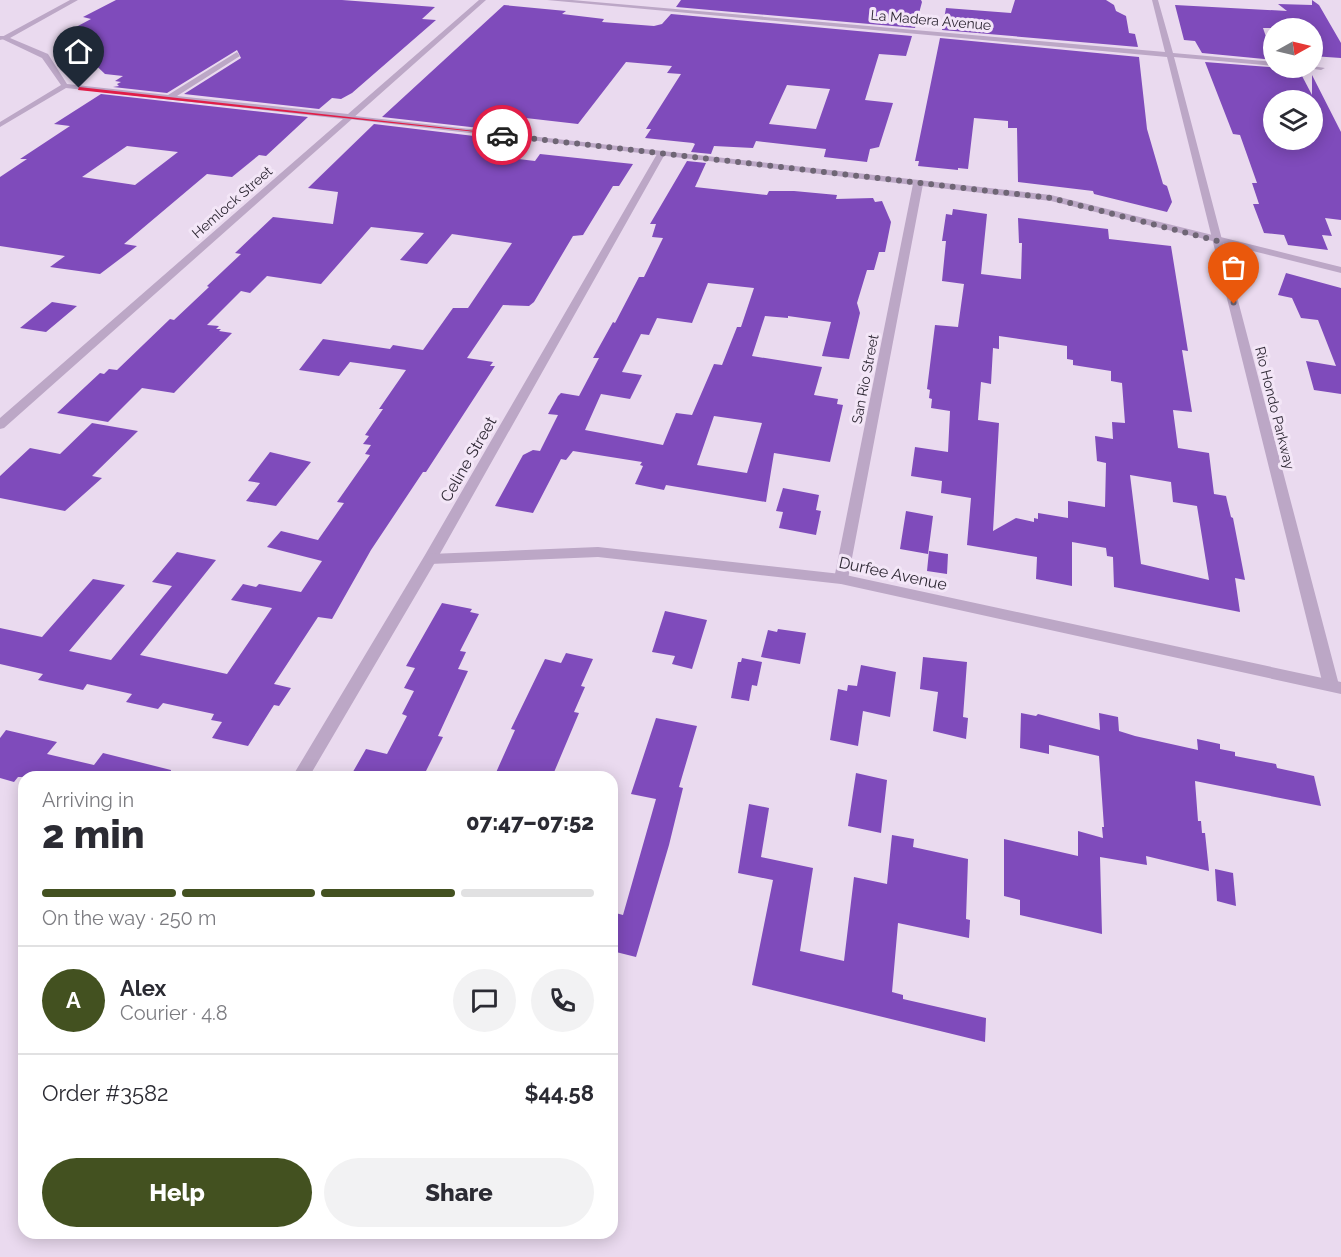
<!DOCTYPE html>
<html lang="en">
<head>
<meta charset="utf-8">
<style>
  body { margin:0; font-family:Raleway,sans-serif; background:#f2f2f3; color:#2b2b33; height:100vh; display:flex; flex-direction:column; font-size:22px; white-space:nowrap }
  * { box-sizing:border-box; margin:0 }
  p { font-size:20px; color:#7c7c81 }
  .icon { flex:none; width:33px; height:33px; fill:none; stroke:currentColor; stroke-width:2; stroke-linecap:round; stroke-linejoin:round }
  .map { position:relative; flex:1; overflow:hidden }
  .drawer { position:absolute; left:18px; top:771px; width:600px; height:468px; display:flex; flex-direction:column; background:#fff; border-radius:18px; box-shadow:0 3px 15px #0003 }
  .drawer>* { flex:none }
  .needle { width:39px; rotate:82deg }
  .fabs { position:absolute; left:1263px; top:18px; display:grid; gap:12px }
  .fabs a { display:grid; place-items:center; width:60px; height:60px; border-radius:50%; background:#fff; box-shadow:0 3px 15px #0003; font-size:30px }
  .pin { position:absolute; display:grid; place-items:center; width:51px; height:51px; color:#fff; margin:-62px -26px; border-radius:50% 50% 50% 0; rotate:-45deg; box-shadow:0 0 6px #0007 }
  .pin .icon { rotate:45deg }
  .courier { position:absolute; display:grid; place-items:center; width:60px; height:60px; margin:-30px; border:4px solid #e11d48; border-radius:50%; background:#fff; color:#222; box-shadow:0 2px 8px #0007 }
  .overview em { font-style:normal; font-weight:800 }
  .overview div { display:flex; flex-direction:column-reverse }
  .overview { display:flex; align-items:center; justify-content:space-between; height:102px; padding:0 24px }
  h1 { font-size:39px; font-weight:800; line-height:45px }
  .bar { display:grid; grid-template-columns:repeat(4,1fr); gap:9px 6px; align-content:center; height:72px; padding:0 24px }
  .bar i { height:8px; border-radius:4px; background:#e1e1e2 }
  .bar .selected { background:#435120 }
  .bar p { grid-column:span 4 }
  .line { display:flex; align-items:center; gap:15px; padding:0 24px; border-top:2px solid #e1e1e2 }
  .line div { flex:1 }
  .round { display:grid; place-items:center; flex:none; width:63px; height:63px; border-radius:32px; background:#f2f2f3 }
  .primary-button { display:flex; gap:12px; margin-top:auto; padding:12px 24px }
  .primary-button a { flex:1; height:69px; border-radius:36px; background:#435120; color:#fff; font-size:24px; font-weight:800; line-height:69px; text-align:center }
  .primary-button a+a { background:#f2f2f3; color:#2b2b33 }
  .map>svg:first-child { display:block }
  .building { fill:#7f4bbb; fill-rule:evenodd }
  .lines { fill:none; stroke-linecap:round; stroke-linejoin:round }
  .minor { fill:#bca7c6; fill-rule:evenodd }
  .tertiary { fill:#bca7c6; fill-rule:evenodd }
  .route { fill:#e11d48 }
  .done { stroke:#6f6675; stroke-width:6; stroke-dasharray:0 10.8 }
  .labels { text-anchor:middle; stroke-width:6; stroke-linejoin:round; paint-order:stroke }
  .far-street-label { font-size:14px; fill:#2d2733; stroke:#f3e6f7 }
  .street-label { font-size:16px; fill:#2d2733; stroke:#f3e6f7 }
</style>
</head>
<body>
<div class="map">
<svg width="1341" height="1257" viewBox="0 0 1341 1257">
  <rect width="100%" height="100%" fill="#eadaef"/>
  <path class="building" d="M 116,0 L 342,0 L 435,7 L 422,19 L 436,20 L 352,93 L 341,99 L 332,98 L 319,109 L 184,94 L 241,58 L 237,50 L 167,93 L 113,87 L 119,86 L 117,84 L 121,82 L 115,81 L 123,76 L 105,74 L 63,34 L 91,19 L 83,17 Z
    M 681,0 L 921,0 L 922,2 L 915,28 L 676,7 Z
    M 1015,0 L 1106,0 L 1114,5 L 1116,11 L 1126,16 L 1129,33 L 1135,34 L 1138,47 L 942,30 L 946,8 L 1011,13 Z
    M 1312,0 L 1319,5 L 1341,43 L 1341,58 L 1312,56 L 1312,28 L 1263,28 L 1274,60 L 1202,53 L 1195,41 L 1184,40 L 1175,5 L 1287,11 L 1278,4 L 1312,5 Z
    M 504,5 L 566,11 L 562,14 L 604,19 L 602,22 L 654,26 L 662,24 L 671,14 L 912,36 L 906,56 L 879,54 L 865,100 L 893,103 L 879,147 L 870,149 L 867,162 L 824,157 L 826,149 L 756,141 L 753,148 L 714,146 L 711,154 L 691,152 L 695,144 L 693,143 L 645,138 L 651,129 L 646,129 L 681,74 L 667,73 L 672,66 L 626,62 L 578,124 L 517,117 L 506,131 L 382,117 ZM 787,85 L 830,89 L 816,129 L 769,124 Z
    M 940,38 L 1139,57 L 1147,129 L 1163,184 L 1167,186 L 1172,202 L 1167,212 L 1094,194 L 1093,191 L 1018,182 L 1017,128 L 1008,128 L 1008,121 L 974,118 L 968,169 L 958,168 L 958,170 L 918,166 L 919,161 L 915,161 Z
    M 1205,62 L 1280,68 L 1281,72 L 1301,74 L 1312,95 L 1312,75 L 1341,132 L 1341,220 L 1325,218 L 1332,236 L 1322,235 L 1328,250 L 1288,245 L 1284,235 L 1264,233 L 1253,204 L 1259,204 L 1252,183 L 1257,183 L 1240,135 L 1233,134 ZM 1274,100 L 1312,100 L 1312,140 L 1274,140 Z
    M 101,94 L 308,117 L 266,156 L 259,155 L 232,177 L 207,174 L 124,244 L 137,246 L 100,274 L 50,267 L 65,256 L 0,246 L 0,177 L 27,159 L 20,159 L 70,126 L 54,124 ZM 127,146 L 178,152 L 135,185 L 82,177 Z
    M 374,124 L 499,139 L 485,155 L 535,161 L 540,154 L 633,164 L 619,186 L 613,186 L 583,235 L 573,236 L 534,302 L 529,306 L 503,305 L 467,358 L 493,362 L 490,366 L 495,366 L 426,472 L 423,472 L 371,550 L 332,619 L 318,617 L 274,684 L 291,688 L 279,706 L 274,705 L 248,746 L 212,738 L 222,722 L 211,720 L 214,714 L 163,703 L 158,709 L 126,702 L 132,694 L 87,684 L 83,690 L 38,680 L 43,674 L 0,664 L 0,628 L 42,637 L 93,579 L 125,585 L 69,651 L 111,660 L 172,586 L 152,582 L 177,552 L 216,560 L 140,655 L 227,674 L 272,608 L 231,600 L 243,584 L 256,587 L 259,584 L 301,592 L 322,561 L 267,547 L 281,531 L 318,540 L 344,503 L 337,502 L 370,455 L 365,454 L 371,445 L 363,444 L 369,436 L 365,435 L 383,409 L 379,409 L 406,370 L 350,362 L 339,376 L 299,370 L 323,339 L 390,349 L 393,345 L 423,350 L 453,308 L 468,308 L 512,243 L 452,234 L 427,264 L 400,260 L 424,233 L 371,227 L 321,284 L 267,276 L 250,293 L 241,291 L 207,325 L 219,326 L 216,329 L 221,329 L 219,331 L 232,333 L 174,393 L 142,388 L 108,422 L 57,413 L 100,373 L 104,374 L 109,369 L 117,370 L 170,319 L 174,320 L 209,287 L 207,286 L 241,254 L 235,253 L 273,217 L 333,224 L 338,192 L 308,188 Z
    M 687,161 L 706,163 L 695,187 L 767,195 L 769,191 L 794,191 L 837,195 L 836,199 L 873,198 L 875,202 L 882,201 L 891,222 L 885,252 L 879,252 L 874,270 L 867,270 L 857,303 L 860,313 L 849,359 L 822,356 L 831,322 L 788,316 L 788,318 L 765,316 L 752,356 L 822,367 L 814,395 L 838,399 L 837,404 L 843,405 L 830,462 L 774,453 L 766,502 L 666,485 L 664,490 L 635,484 L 643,466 L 640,465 L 642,462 L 573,451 L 566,460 L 561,459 L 533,513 L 495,506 L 523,455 L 533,450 L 540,451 L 558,415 L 548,414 L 558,396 L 561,393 L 579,396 L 599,358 L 593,358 L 613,322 L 615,323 L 639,277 L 644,277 L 663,238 L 652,237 L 656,224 L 650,224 ZM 708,283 L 754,288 L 741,327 L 737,327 L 722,365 L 714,364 L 692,415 L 676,413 L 663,445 L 585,430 L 601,394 L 630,399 L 642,375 L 622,372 L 641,334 L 649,335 L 657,318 L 692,323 ZM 714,416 L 762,423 L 747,473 L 697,465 Z
    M 953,209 L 987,214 L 981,274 L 1021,279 L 1022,243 L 1019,243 L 1018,218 L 1108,229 L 1109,239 L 1171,246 L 1188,351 L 1182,350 L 1192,412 L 1173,410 L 1178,448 L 1209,453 L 1214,494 L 1226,496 L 1231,517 L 1233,518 L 1245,580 L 1235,578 L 1240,612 L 1114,587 L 1113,557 L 1107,556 L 1106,548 L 1072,542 L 1072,586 L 1036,579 L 1037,557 L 967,545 L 971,498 L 941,493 L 942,481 L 911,476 L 915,447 L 948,452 L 950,411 L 931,408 L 932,399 L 929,398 L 930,390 L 927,389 L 935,325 L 958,327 L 964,284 L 942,281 L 946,241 L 942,241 L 946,214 L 952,215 ZM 999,336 L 1067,346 L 1067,359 L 1073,360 L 1073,365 L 1111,371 L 1111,381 L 1122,383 L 1125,423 L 1112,422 L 1113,439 L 1095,436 L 1097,461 L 1106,463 L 1105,507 L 1068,501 L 1068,518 L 1038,513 L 1038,519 L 1034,518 L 1034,522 L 1016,518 L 993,531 L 999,423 L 978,420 L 981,382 L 991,384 L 993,348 L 999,349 ZM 1130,475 L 1171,482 L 1173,502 L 1197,506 L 1209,580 L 1141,564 Z
    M 1286,273 L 1341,288 L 1341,394 L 1314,390 L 1306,361 L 1336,366 L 1318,320 L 1301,318 L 1292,298 L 1278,295 Z
    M 52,302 L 77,306 L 46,332 L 20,328 Z
    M 92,423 L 138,431 L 92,476 L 102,478 L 65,511 L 0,498 L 0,476 L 30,448 L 60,454 Z
    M 270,452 L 311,462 L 276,506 L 246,501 L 260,483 L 248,481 Z
    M 783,488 L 819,495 L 816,510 L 821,511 L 816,535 L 779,528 L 783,512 L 776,511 Z
    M 906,511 L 933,516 L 928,554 L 900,549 Z
    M 929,551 L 948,554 L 947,574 L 927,571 Z
    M 442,603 L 472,609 L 470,612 L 479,614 L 460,651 L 466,652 L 458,669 L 468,671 L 438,736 L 443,737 L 423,777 L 350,777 L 366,749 L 387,754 L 407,716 L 402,714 L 414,691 L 404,688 L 415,668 L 406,666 Z
    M 665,611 L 707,620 L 692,669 L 672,664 L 675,656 L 652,652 Z
    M 778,629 L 806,633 L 800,664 L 761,657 L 768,630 L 777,632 Z
    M 566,653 L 593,659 L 581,686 L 585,687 L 574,712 L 579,713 L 552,777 L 494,777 L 515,730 L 511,729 L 545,659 L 561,663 Z
    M 923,657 L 967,662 L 963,717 L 968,718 L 966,739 L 933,731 L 938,692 L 920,689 Z
    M 742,658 L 762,662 L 757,686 L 752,685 L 749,701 L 731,698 L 738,662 L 741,662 Z
    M 861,665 L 896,672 L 890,717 L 863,711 L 858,746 L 830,740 L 838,689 L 847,691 L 848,685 L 857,686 Z
    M 1021,713 L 1036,716 L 1038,714 L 1100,730 L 1099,713 L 1118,717 L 1119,731 L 1135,736 L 1198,750 L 1197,739 L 1220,744 L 1220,749 L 1235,752 L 1235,756 L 1276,764 L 1277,768 L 1314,776 L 1321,806 L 1195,781 L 1198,821 L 1201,821 L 1202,833 L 1205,833 L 1209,871 L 1146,856 L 1147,865 L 1100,857 L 1102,934 L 1020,915 L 1020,900 L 1004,896 L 1004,839 L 1078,856 L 1078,831 L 1103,838 L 1102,827 L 1104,827 L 1099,756 L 1049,745 L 1049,754 L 1020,748 Z
    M 656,718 L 697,726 L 679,787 L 683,788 L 669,845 L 636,957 L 612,951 L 612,912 L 623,915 L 656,799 L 631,794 Z
    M 6,730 L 57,742 L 47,754 L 94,765 L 103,753 L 171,770 L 170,777 L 18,777 L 14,782 L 0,778 L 0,738 Z
    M 856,773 L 887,780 L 881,833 L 848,826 Z
    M 749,804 L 769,808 L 761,857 L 813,868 L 800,951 L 844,961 L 854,877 L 887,884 L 892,835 L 914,839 L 913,847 L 968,859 L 966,919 L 970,920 L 969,938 L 898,923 L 892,992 L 903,995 L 903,999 L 986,1018 L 985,1042 L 752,985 L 773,880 L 738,873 Z
    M 1215,869 L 1233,873 L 1236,906 L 1217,901 Z"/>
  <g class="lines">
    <path class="minor" d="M 70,0 L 78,0 L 10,38 L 48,54 L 67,84 L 168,95 L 237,52 L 240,56 L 177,96 L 348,114 L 479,0 L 486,0 L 4,428 L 0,429 L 0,418 L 343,119 L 66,88 L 0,127 L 0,122 L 61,85 L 42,58 L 0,38 Z
      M 547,0 L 572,0 L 1165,52 L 1152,0 L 1158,0 L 1173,53 L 1274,62 L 1274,66 L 1174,57 L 1339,685 L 1337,689 L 1325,689 L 1323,685 L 1167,57 Z
      M 1312,66 L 1325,68 L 1321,70 L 1307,68 Z
      M 661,151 L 665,154 L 437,559 L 309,777 L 292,777 L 425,555 L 657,154 Z
      M 918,181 L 923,184 L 848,579 L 841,584 L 834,579 L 913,184 Z"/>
    <path class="tertiary" d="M 0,36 L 7,36 L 8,38 L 0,40 Z
      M 346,115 L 1051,195 L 1341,267 L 1341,273 L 1051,201 L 349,119 L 345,117 Z
      M 598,547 L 841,574 L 1341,682 L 1341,694 L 841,584 L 598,557 L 430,564 L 423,559 L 430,554 Z"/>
  </g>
  <path class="route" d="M 79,87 L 502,134 L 505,135 L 78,90 Z"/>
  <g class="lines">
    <path class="done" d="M 502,135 L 1051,198 L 1218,241 L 1234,304"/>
  </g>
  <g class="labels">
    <g class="far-street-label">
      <text transform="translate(931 20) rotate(5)" y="5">La Madera Avenue</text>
      <text transform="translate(232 202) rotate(-41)" y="5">Hemlock Street</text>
      <text transform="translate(865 379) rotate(-79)" y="5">San Rio Street</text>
      <text transform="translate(1275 408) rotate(76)" y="5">Rio Hondo Parkway</text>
    </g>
    <g class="street-label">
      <text transform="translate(468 459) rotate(-60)" y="6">Celine Street</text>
      <text transform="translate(893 573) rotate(12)" y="6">Durfee Avenue</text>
    </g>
  </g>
</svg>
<div class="fabs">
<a><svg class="needle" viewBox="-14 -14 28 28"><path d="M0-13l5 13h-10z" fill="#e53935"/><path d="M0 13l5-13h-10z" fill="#7c7c81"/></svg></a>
<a><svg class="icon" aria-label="layers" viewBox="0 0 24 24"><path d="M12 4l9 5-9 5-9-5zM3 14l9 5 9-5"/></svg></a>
</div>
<div class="pin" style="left:1234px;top:304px;background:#ea580c"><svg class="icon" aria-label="bag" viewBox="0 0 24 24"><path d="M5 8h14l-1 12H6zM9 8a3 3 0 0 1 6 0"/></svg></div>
<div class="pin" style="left:79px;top:88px;background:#1f2937"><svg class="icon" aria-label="home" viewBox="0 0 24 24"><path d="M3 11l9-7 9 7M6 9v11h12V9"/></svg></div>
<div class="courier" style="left:502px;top:135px"><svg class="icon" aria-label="car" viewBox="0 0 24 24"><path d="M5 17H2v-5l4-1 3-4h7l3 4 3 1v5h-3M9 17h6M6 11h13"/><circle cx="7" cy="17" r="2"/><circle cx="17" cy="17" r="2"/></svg></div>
<section class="drawer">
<div class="overview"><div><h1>2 min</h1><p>Arriving in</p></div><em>07:47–07:52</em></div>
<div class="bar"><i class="selected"></i><i class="selected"></i><i class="selected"></i><i></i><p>On the way · 250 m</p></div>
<div class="line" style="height:108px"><b class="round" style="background:#435120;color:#fff">A</b><div><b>Alex</b><p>Courier · 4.8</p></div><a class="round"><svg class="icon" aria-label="chat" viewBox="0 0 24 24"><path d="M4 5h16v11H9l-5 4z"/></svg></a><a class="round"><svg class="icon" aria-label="phone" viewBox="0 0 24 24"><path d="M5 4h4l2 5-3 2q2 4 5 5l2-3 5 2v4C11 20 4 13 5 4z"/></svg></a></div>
<div class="line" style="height:78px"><div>Order #3582</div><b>$44.58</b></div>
<div class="primary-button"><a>Help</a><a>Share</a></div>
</section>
</div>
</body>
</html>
